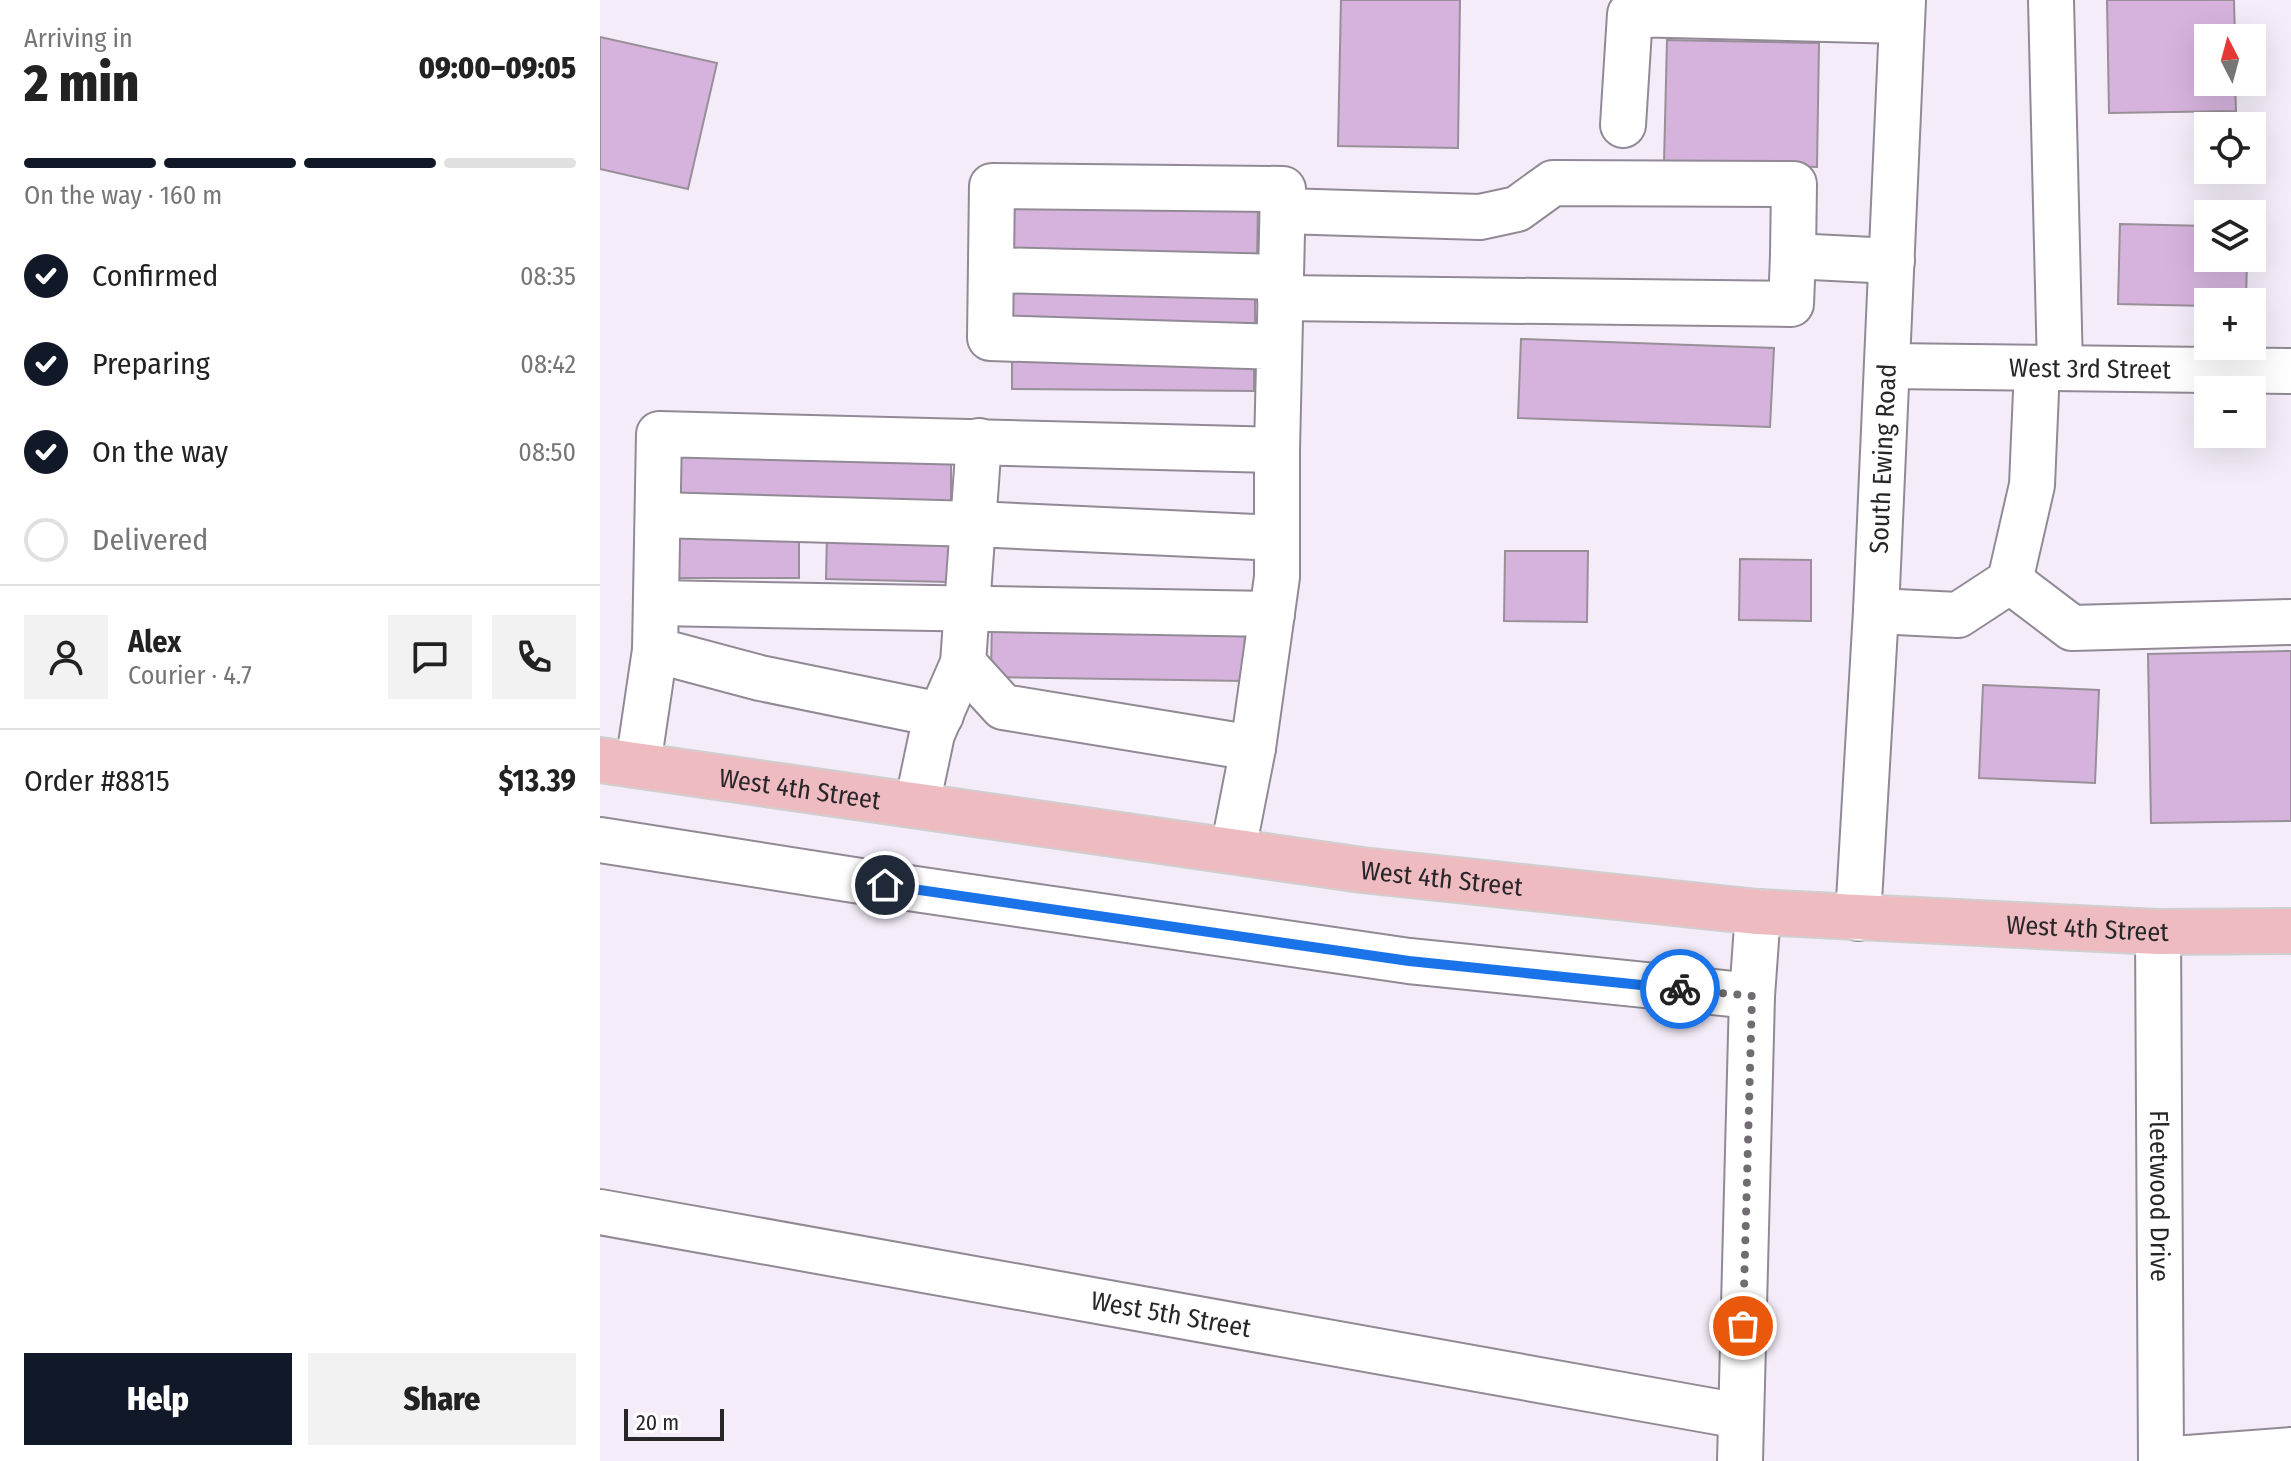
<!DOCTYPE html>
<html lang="en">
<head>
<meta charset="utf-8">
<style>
  body { margin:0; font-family:"Fira Sans Condensed",sans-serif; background:#f2f2f2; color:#222; height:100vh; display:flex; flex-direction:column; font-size:30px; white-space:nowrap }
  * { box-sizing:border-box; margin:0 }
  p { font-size:26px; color:#767676 }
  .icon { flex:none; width:44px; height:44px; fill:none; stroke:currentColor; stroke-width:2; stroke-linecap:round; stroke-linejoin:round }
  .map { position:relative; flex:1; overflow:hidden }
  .panel { display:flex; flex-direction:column; background:#fff; width:600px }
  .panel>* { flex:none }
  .needle { width:52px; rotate:354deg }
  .controls { position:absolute; left:1594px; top:24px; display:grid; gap:16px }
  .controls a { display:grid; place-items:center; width:72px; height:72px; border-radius:0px; background:#fff; box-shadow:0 8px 32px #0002; font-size:40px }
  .scale { position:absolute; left:24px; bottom:20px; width:100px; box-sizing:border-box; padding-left:8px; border:4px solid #29262a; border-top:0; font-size:22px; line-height:28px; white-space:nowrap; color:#29262a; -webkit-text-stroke:6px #fefcff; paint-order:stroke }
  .pin { position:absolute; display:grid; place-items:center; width:68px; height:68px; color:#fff; margin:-34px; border:4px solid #fff; border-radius:50%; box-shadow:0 2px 8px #0007 }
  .courier { position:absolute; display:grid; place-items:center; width:80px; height:80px; margin:-40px; border:6px solid #1a73e8; border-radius:50%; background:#fff; color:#222; box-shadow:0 2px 10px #0007 }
  .headline em { font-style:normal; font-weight:800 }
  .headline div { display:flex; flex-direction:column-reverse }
  .headline { display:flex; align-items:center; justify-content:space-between; height:136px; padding:0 24px }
  h1 { font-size:52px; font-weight:800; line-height:60px }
  .bar { display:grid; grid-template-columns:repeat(4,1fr); gap:12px 8px; align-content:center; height:96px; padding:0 24px }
  .bar i { height:10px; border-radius:6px; background:#e0e0e0 }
  .bar .current { background:#111827 }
  .bar p { grid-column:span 4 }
  .line { display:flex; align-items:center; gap:20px; padding:0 24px; border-top:2px solid #e0e0e0 }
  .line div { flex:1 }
  .round { display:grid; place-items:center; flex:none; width:84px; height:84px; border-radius:0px; background:#f2f2f2 }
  ol { padding:0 24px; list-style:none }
  li { display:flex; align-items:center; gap:24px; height:88px }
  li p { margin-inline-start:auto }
  li .icon { padding:8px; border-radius:50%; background:#111827; color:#fff; stroke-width:4 }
  li:last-child { color:#767676 }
  li i { width:44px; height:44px; border:4px solid #e0e0e0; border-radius:50% }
  .action { display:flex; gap:16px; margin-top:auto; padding:16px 24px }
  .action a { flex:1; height:92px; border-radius:0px; background:#111827; color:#fff; font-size:32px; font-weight:800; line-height:92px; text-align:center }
  .action a+a { background:#f2f2f2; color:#222 }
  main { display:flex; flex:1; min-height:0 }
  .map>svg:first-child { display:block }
  .building { fill:#d6b3dd; stroke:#988f99; stroke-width:2 }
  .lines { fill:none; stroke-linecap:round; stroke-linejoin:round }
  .minor-casing { stroke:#918a95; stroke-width:48 }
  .major-casing { stroke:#d0cfd0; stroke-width:48 }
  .minor { stroke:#fff; stroke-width:44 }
  .major { stroke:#eebbc0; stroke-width:44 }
  .done { stroke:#706c72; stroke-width:8; stroke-dasharray:0 14.4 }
  .route { stroke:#1a73e8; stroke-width:10 }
  .labels { text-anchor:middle; stroke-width:6; stroke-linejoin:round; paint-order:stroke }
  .street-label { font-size:26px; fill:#29262a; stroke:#fefcff }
</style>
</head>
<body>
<main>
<section class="panel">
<div class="headline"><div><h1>2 min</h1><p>Arriving in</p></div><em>09:00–09:05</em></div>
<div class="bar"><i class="current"></i><i class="current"></i><i class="current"></i><i></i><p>On the way · 160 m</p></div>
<ol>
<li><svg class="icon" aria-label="check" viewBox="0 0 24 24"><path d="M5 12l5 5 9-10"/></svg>Confirmed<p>08:35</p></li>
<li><svg class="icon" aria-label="check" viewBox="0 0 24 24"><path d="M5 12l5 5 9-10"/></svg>Preparing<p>08:42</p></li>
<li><svg class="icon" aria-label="check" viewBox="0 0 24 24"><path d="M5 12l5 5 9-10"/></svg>On the way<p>08:50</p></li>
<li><i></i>Delivered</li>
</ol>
<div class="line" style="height:144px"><a class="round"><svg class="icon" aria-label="person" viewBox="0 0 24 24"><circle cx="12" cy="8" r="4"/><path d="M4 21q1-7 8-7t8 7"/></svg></a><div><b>Alex</b><p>Courier · 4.7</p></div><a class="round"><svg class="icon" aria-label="chat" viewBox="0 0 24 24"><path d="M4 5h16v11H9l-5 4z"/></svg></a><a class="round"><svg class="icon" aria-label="phone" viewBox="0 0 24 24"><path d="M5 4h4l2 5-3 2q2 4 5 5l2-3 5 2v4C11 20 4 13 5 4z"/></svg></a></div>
<div class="line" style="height:104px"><div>Order #8815</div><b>$13.39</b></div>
<div class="action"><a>Help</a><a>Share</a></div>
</section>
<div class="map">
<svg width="1691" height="1461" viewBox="0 0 1691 1461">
  <rect width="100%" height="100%" fill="#f4edf9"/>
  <path class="building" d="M 741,0 L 860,0 L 858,148 L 738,146 Z
    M 1507,0 L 1634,0 L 1635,38 L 1608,38 L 1608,82 L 1635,82 L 1636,111 L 1509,113 Z
    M 0,37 L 117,63 L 88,189 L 0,169 Z
    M 1067,40 L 1219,43 L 1217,167 L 1064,163 Z
    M 414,202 L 658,205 L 657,259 L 414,255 Z
    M 1520,224 L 1608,226 L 1608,258 L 1647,258 L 1646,302 L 1608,302 L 1608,306 L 1518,304 Z
    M 411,289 L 655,292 L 655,324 L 411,321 Z
    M 921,339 L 1174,348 L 1170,427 L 918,418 Z
    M 412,359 L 654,360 L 654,391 L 412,389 Z
    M 78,452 L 351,453 L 351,508 L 78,506 Z
    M 77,531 L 199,531 L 199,578 L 76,578 Z
    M 227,532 L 350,534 L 349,582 L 226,579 Z
    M 905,551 L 988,551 L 987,622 L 904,621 Z
    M 1140,559 L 1211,560 L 1211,621 L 1139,620 Z
    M 392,617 L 645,622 L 644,681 L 391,677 Z
    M 1691,651 L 1691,821 L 1551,823 L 1548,654 Z
    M 1383,685 L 1499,690 L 1495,783 L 1379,778 Z"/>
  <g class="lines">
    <g class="minor-casing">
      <g id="minor">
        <path d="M 1451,0 L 1460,368"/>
        <path d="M 1023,125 L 1030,14 L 1302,21"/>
        <path d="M 683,211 L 880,217 L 917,209 L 953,183 L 1194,184 L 1193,256"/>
        <path d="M 391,270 L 681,277"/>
        <path d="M 680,298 L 1191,304 L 1193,256 L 1292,261"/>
        <path id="s1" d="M 1288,366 L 1691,371"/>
        <path d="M 58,515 L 375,524 L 677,538"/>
        <path d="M 1410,581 L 1472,628 L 1691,622"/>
        <path d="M 56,603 L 672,614"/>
        <path d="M 1276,611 L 1358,615 L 1410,581 L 1432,485 L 1437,368"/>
        <path d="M 55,650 L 160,678 L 341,715"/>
        <path d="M 363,663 L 403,707 L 653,748"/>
        <path d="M 38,765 L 55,650 L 59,434 L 677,450 L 683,189 L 392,186 L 390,338 L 679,347"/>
        <path d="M 317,805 L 332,734 L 363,663 L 379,441"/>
        <path d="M 0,840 L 254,880 L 809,961 L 1152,996"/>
        <path d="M 633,850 L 653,748 L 677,577 L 677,450"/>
        <path id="s2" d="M 1258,918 L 1276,611 L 1303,0"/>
        <path id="s3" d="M 1558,932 L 1561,1461"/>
        <path id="s4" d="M 0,1212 L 1140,1416"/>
        <path d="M 1561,1460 L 1691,1450"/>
        <path d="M 1140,1461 L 1152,996 L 1158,912"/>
      </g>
    </g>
    <g class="major-casing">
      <g id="major">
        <path id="s5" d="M 0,760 L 762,870 L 1158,912 L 1558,932 L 1691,931"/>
      </g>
    </g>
    <use href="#minor" class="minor"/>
    <use href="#major" class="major"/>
  </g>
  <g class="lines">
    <path class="done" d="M 1080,989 L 1152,996 L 1143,1326"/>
    <path class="route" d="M 285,885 L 809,961 L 1080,989"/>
  </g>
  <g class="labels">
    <g class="street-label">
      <text dy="9" stroke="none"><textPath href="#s1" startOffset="202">West 3rd Street</textPath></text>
      <text dy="9" stroke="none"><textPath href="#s2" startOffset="460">South Ewing Road</textPath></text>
      <text dy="9" stroke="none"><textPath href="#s5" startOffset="202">West 4th Street</textPath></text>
      <text dy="9" stroke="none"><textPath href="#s5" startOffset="850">West 4th Street</textPath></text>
      <text dy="9" stroke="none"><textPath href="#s5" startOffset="1498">West 4th Street</textPath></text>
      <text dy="9" stroke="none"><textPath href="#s3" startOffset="264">Fleetwood Drive</textPath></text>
      <text dy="9" stroke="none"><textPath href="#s4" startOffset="580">West 5th Street</textPath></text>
    </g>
  </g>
</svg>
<div class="controls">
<a><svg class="needle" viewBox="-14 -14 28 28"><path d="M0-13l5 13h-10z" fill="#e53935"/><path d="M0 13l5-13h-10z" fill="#767676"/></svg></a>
<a><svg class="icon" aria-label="locate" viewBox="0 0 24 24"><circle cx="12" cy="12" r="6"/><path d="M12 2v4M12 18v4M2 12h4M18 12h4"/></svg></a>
<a><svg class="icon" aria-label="layers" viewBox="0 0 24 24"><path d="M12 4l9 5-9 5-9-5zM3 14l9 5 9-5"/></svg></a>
<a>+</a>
<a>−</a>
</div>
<div class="scale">20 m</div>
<div class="pin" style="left:1143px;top:1326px;background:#ea580c"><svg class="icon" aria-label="bag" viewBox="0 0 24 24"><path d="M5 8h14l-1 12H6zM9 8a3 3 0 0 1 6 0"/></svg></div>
<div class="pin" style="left:285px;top:885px;background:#1f2937"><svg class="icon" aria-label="home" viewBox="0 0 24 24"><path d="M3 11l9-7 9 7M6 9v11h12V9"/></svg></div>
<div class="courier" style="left:1080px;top:989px"><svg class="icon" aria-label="bike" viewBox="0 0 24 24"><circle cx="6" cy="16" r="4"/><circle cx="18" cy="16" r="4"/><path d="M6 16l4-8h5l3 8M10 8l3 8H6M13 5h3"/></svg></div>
</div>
</main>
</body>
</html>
